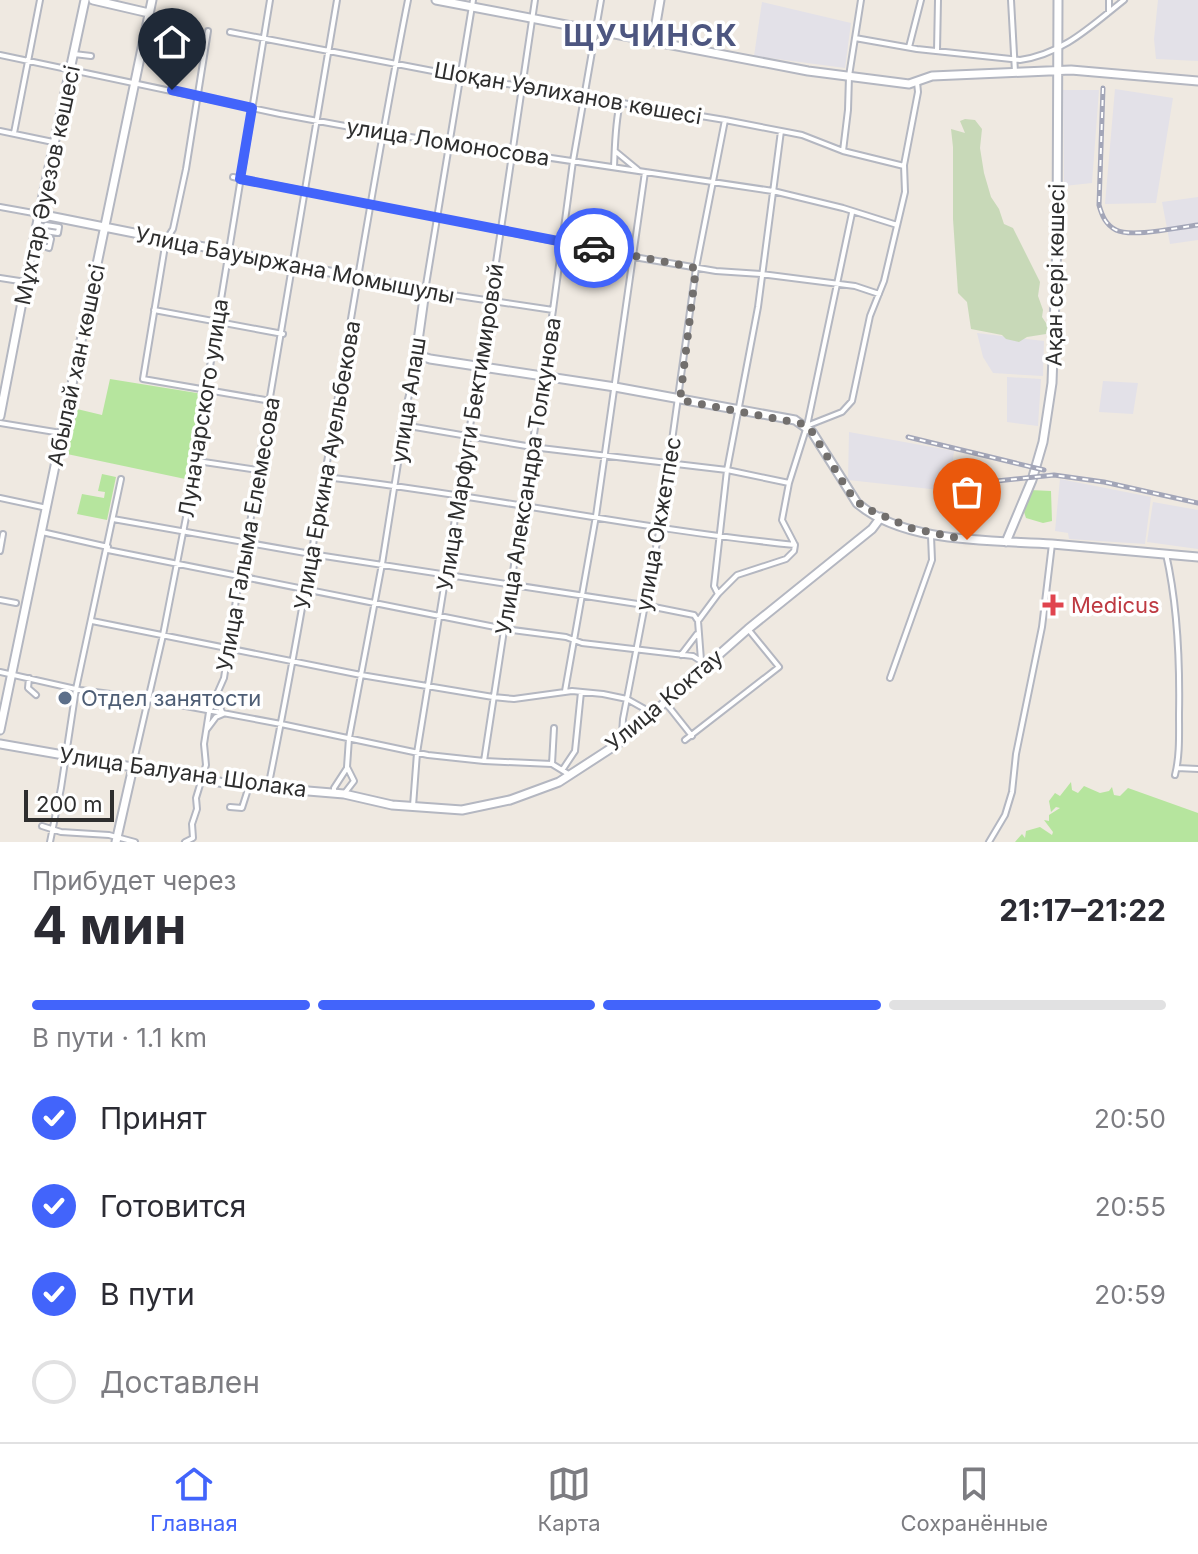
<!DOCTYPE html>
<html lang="ru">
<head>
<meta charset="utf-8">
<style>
  body { margin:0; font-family:Inter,sans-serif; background:#f2f2f3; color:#2b2b33; height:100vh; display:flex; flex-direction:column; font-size:30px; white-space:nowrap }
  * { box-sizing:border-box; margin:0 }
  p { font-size:26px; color:#7c7c81 }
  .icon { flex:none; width:44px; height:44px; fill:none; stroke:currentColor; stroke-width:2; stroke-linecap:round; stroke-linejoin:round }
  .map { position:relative; height:842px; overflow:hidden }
  .drawer { display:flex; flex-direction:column; background:#fff; flex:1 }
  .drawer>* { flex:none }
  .scale { position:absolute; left:24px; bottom:20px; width:90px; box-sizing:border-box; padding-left:8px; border:4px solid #2e2e2e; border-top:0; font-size:22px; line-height:28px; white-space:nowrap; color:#2e2e2e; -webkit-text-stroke:6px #fff; paint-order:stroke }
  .pin { position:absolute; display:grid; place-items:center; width:68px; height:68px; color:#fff; margin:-82px -34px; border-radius:50% 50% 50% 0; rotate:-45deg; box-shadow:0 0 8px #0007 }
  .pin .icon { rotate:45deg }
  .courier { position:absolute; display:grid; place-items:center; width:80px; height:80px; margin:-40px; border:6px solid #4264fb; border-radius:50%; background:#fff; color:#222; box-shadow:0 2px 10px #0007 }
  .headline em { font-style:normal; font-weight:700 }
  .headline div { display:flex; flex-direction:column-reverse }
  .headline { display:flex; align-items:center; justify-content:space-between; height:136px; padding:0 32px }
  h1 { font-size:52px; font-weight:700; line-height:60px }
  .bar { display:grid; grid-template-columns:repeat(4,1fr); gap:12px 8px; align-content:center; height:96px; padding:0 32px }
  .bar i { height:10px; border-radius:6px; background:#e1e1e2 }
  .bar .selected { background:#4264fb }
  .bar p { grid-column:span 4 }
  ol { padding:0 32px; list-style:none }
  li { display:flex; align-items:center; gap:24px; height:88px }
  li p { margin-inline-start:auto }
  li .icon { padding:8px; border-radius:50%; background:#4264fb; color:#fff; stroke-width:4 }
  li:last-child { color:#7c7c81 }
  li i { width:44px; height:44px; border:4px solid #e1e1e2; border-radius:50% }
  .dock { display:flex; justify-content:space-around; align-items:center; height:112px; border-top:2px solid #e1e1e2; background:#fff; font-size:22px; color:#7c7c81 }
  .dock a { display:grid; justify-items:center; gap:4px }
  .dock .selected { color:#4264fb }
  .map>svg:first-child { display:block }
  .industrial { fill:#e3e1e8 }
  .green { fill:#b6e59e }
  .cemetery { fill:#c8d9b8 }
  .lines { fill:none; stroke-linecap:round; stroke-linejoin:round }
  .street-casing { stroke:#b4b7c1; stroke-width:8 }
  .secondary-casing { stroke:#b4b7c1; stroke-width:11 }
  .street { stroke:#fff; stroke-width:4 }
  .secondary { stroke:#fff; stroke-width:7 }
  .rail-casing { stroke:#a3a6b8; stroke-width:5 }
  .rail { stroke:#fff; stroke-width:2; stroke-dasharray:6; stroke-linecap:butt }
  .done { stroke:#726f6d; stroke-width:8; stroke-dasharray:0 14.4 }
  .route { stroke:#4264fb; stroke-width:10 }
  .health-dot { fill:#e0444e; stroke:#fff; stroke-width:3 }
  .service-dot { fill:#5c6f8a; stroke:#fff; stroke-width:3 }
  .labels { text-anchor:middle; stroke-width:7; stroke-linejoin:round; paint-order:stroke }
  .street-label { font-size:22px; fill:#2e2e2e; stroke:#fff }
  .health-label { font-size:22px; fill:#be3a42; stroke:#fff; text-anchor:start }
  .service-label { font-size:22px; fill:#4e5e75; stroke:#fff; text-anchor:start }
  .district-label { font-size:30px; font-weight:bold; letter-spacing:2px; fill:#4d5680; stroke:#fff }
</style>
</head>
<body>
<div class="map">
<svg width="1198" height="842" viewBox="0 0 1198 842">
  <rect width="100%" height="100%" fill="#efe9e1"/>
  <path class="industrial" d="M 1158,0 L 1198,0 L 1198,61 L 1156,59 L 1154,39 Z
    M 762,2 L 851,23 L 845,68 L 754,56 Z
    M 1115,89 L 1173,98 L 1156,203 L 1105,204 Z
    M 1063,90 L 1099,90 L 1092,183 L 1064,186 Z
    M 1198,197 L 1198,240 L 1170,244 L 1162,202 Z
    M 977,333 L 1044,341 L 1043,376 L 993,373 L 983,357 Z
    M 1007,377 L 1041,379 L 1038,426 L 1007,422 Z
    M 1103,381 L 1138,383 L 1133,414 L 1099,412 Z
    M 849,432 L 954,451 L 949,491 L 848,480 Z
    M 1060,479 L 1151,497 L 1145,544 L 1069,539 L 1068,533 L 1055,531 Z
    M 1153,502 L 1198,510 L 1198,549 L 1147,542 Z"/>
  <path class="green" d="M 110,379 L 203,394 L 190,480 L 67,454 L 77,409 L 102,415 Z
    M 102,474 L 116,477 L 107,520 L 77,514 L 82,494 L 104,498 L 105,492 L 98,491 Z
    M 1030,490 L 1051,491 L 1052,521 L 1043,523 L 1026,518 L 1024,512 Z
    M 1071,782 L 1072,790 L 1078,793 L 1084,786 L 1100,793 L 1109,791 L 1112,787 L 1114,795 L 1120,796 L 1128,788 L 1198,813 L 1198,842 L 1015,842 L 1022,834 L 1025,838 L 1026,831 L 1040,827 L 1052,835 L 1053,832 L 1044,820 L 1049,821 L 1049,815 L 1060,808 L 1056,807 L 1051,812 L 1049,801 L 1055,793 L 1060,796 Z"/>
  <path class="cemetery" d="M 965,119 L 975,120 L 982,129 L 980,148 L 984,173 L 991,197 L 999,209 L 1004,224 L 1013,228 L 1040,282 L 1038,296 L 1043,310 L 1042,317 L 1048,326 L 1046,334 L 1027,337 L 1019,342 L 1006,339 L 1002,335 L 971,329 L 967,302 L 958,293 L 953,219 L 953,147 L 951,129 L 965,133 L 960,121 Z"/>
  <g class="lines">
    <g class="street-casing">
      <path id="street" d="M 473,0 L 425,291 L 553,310
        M 1011,0 L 1015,72
        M 1109,0 L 1109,12
        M 208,31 L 186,169 L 173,229 L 166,240 L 143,379 L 271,401
        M 230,32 L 459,76 L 725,120 L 802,135 L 843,151 L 904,166
        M 855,38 L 917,49 L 1020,60 C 1063,54 1091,26 1124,0
        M 909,47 L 921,0
        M 937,51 L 938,0
        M 74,54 L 91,56
        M 0,55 L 280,114 L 383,133 L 773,191 L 843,208 L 897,225
        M 0,131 L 53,142
        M 14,133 L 40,0
        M 615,151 L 638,170
        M 843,151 L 848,110 L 849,76 L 861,0
        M 614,167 C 615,146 615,124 620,103
        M 233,177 L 634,257 L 716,271 L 761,274 L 855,286 L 879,294
        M 0,207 L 39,214
        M 35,234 L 43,237 L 45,231 L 58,233 L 59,227 L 46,225 L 42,246 L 33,244 C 39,245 44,246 49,248 L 51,239 L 37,234
        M 0,278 L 26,282
        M 154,310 L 283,334
        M 0,423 L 61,433
        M 403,425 L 532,447 L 727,470 L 789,483
        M 809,425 L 842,412 L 852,401 L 870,316 L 884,281 L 905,192 L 904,165 L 918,92 L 917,82
        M 197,461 L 258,470
        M 325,477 C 482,495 638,529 795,545
        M 0,498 L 47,508
        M 113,519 L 311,554 L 644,605 L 694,615 L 698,621
        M 42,532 L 108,547
        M 108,550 L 505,629 L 566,637 L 582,643 L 693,656 L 707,665
        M 0,551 L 3,534
        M 1166,554 C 1178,607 1180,660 1179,714 C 1179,735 1180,755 1175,775
        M 718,594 L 714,586 L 727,470 L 758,307 L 781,131
        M 0,600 L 16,603
        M 92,621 L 361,675 L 493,697 L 514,699 L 572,691 L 603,694 L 627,699 L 652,713
        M 681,655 L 697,634
        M 701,660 L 698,621 L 718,594 L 737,575 L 786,559 L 794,551 L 795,545 L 782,520 L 789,483 L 807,426 L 852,213
        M 0,672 L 80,690 L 148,699 L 281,724 L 428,755 L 484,761 L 552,764 L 570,775
        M 29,678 L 28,688 L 36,695
        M 890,678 L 932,560 L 931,536
        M 565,691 L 596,516 L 645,172
        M 665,702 L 692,736
        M 207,729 L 216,717 L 223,714 L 216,698
        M 625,738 L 622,734 L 623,719 L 660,527 L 696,268 L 725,120
        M 685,740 L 779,667 L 748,629
        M 484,761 L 553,310 L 573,161 L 601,0
        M 552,764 L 554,728
        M 133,765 L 163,635 L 197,461 L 206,391 L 270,0
        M 1177,768 L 1198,769
        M 563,769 L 575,751 L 581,692
        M 268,788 C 321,527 356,262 408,0
        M 334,793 L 334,788 L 347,768
        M 344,794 L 354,781 L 347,767 L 349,738 L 382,564 L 399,457 L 400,432 L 419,354
        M 413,806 L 417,753 L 490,303 L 535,0
        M 230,807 L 242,808 L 249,786
        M 42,826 L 61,832 L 109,835 L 135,842
        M 50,842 L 61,788 L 76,689 L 121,479
        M 185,842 L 193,838 L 192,824 L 197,809 L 196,798 L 206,765 L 204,744 L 209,712 L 224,678 L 238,587 L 245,562 L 255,486 L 337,0
        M 989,842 L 1005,815 L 1012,792 L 1016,754 L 1042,627 L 1052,544"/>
    </g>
    <g class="secondary-casing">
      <path id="secondary" d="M 93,0 L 149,13
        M 436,0 L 808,71 L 909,84 L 932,76 L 1071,70 L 1198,81
        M 653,41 L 660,0
        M 39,214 L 425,291 L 417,348 L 421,356 L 430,359 L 615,387 L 795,420 L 812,432 L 857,503 C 904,544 993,540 1052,544 C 1101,548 1149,553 1198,557
        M 0,416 L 39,214 L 85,0
        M 1006,542 L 1032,480 L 1043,442 L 1052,383 L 1057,243 L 1058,0
        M 0,730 L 152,0
        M 0,744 L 236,785 L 344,794 L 392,805 L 462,810 L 510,800 L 559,782 L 619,743 L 748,629 L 872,529 L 881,517
        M 116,842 L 133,767"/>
    </g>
    <use href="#street" class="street"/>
    <use href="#secondary" class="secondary"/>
    <g class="rail-casing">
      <path id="rail" d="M 1103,88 L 1099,205 C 1102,216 1106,225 1116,230 C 1132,238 1179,227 1198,225
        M 908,437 L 1044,470
        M 987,482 L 1054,475 L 1104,482 L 1198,503"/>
    </g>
    <use href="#rail" class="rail"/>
  </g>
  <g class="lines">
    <path class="done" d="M 594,248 L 696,268 L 680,400 L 803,424 L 812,432 L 849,492 L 863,507 L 911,528 L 967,540"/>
    <path class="route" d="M 172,90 L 252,108 L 240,179 L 594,248"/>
  </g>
  <path class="health-dot" d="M1049 593h8v8h8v8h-8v8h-8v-8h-8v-8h8z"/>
  <circle class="service-dot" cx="65" cy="698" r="8"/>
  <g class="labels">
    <g class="street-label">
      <text transform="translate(568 93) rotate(10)" y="8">Шоқан Уәлиханов көшесі</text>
      <text transform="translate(448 142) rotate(9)" y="8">улица Ломоносова</text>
      <text transform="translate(47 185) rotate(-78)" y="8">Мұхтар Әуезов көшесі</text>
      <text transform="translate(295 265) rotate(11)" y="8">Улица Бауыржана Момышулы</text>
      <text transform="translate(1055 275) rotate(-89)" y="8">Ақан сері көшесі</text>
      <text transform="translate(76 365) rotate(-78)" y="8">Абылай хан көшесі</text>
      <text transform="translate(408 400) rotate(-81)" y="8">улица Алаш</text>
      <text transform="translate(203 408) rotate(-81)" y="8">Луначарского улица</text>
      <text transform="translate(470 427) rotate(-81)" y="8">Улица Марфуги Бектимировой</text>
      <text transform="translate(327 465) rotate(-80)" y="8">Улица Еркина Ауельбекова</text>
      <text transform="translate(528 476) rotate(-81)" y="8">Улица Александра Толкунова</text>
      <text transform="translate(658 524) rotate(-80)" y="8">улица Окжетпес</text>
      <text transform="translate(248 534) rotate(-80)" y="8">Улица Галыма Елемесова</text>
      <text transform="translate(664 700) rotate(-40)" y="8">Улица Коктау</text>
      <text transform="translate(183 772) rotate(8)" y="8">Улица Балуана Шолака</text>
    </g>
    <g class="health-label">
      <text x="1071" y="613">Medicus</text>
    </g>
    <g class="service-label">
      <text x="81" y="706">Отдел занятости</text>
    </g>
    <g class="district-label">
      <text x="651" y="46">ЩУЧИНСК</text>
    </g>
  </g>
</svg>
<div class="scale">200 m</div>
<div class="pin" style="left:967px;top:540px;background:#ea580c"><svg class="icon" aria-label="bag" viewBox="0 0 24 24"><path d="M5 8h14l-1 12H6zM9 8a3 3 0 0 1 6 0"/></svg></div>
<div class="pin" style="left:172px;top:90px;background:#1f2937"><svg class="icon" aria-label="home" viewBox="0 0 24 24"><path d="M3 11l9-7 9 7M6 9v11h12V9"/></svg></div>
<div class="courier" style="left:594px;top:248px"><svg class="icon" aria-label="car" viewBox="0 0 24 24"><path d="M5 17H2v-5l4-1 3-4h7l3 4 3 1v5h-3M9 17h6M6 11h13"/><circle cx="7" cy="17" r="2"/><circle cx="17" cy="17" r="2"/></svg></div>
</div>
<section class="drawer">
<div class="headline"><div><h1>4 мин</h1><p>Прибудет через</p></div><em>21:17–21:22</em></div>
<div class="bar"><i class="selected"></i><i class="selected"></i><i class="selected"></i><i></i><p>В пути · 1.1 km</p></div>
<ol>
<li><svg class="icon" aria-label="check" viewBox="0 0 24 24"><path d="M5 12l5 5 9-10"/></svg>Принят<p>20:50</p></li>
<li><svg class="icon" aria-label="check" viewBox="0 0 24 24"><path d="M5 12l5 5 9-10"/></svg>Готовится<p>20:55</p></li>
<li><svg class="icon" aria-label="check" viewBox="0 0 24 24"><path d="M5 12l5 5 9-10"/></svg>В пути<p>20:59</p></li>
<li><i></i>Доставлен</li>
</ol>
</section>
<nav class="dock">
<a class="selected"><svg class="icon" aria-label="home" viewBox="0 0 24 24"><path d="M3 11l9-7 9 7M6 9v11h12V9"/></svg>Главная</a>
<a><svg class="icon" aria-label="map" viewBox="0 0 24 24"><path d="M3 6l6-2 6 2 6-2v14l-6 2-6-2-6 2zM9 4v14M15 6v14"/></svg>Карта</a>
<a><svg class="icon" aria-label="saved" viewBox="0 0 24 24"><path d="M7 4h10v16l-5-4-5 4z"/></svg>Сохранённые</a>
</nav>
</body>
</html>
